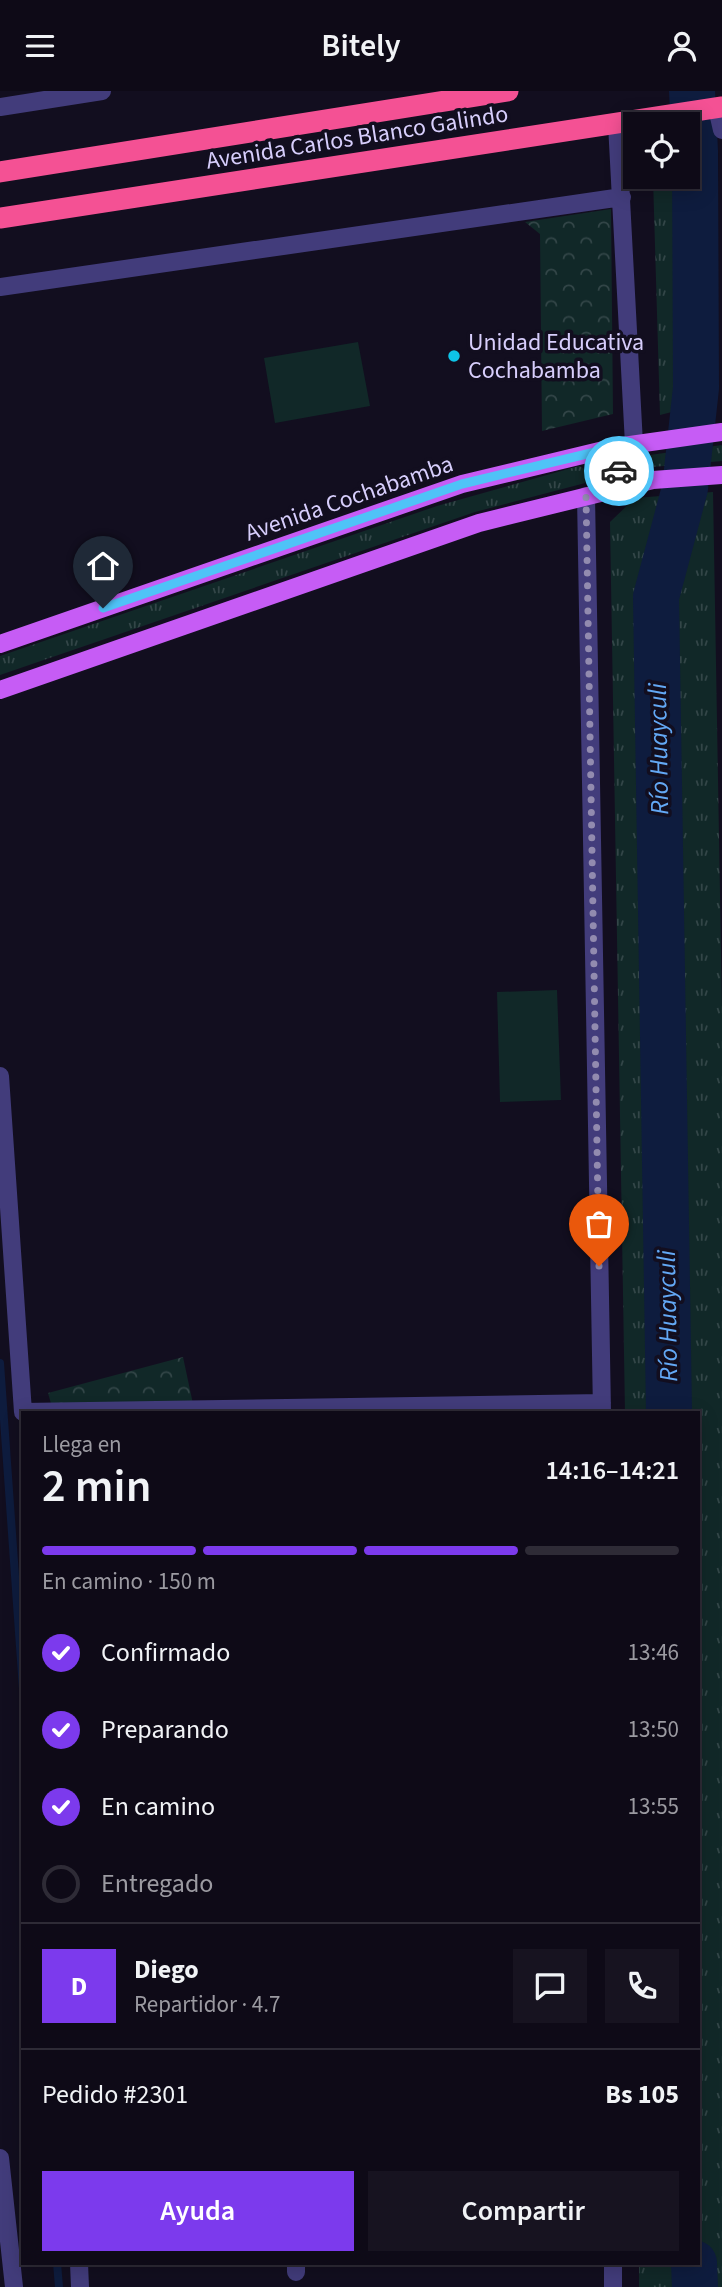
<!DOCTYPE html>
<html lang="es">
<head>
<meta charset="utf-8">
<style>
  body { margin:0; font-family:"Source Sans 3",sans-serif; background:#171320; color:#f1f3f6; height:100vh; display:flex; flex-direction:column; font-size:26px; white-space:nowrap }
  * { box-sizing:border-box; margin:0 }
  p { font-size:23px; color:#9b9aa1 }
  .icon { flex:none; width:38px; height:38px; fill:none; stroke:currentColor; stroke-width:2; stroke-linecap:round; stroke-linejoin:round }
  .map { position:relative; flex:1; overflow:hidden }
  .drawer { position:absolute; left:21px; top:1320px; width:679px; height:854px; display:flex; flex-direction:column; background:#0e0a17; border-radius:0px; box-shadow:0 4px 18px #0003,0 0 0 2px #2e2b36 }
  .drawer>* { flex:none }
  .tools { position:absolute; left:623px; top:21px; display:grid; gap:14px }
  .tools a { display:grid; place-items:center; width:77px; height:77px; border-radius:0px; background:#0e0a17; box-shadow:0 4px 18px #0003,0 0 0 2px #2e2b36; font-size:35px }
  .pin { position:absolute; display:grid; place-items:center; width:60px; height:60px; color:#fff; margin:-72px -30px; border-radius:50% 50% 50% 0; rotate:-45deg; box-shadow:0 0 7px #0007 }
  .pin .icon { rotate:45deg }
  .courier { position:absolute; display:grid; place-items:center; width:70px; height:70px; margin:-35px; border:5px solid #4fc3f7; border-radius:50%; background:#fff; color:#222; box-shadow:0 2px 9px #0007 }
  .headline em { font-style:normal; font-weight:600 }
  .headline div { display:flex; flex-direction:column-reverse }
  .headline { display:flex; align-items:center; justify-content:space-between; height:119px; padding:0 21px }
  h1 { font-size:46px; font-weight:600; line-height:52px }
  .bar { display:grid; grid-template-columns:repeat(4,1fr); gap:10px 7px; align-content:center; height:84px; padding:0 21px }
  .bar i { height:9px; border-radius:5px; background:#2e2b36 }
  .bar .current { background:#7c3aed }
  .bar p { grid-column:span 4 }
  .line { display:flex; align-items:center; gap:18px; padding:0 21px; border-top:2px solid #2e2b36 }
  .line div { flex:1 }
  .round { display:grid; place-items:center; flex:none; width:74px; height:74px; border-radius:0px; background:#171320 }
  ol { padding:0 21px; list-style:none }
  li { display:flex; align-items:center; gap:21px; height:77px }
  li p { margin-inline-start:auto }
  li .icon { padding:7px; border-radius:50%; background:#7c3aed; color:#fff; stroke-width:4 }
  li:last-child { color:#9b9aa1 }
  li i { width:38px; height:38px; border:4px solid #2e2b36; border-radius:50% }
  .button { display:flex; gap:14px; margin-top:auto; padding:14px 21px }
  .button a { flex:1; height:80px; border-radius:0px; background:#7c3aed; color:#fff; font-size:28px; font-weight:600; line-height:80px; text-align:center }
  .button a+a { background:#171320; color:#f1f3f6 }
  header { display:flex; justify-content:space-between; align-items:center; height:91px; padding:0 21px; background:#0e0a17; font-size:32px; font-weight:600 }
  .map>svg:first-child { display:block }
  .grass { fill:url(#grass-tufts) }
  .park { fill:url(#park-crowns) }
  .pitch { fill:#112828 }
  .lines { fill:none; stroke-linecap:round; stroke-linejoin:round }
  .stream { stroke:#0e1c3e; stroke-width:8 }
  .river { stroke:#0e1c3e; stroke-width:46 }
  .minor { stroke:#423c7b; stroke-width:18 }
  .major { stroke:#c65cf5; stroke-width:18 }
  .highway { stroke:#f45194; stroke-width:21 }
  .done { stroke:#928baf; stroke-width:7; stroke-dasharray:0 12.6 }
  .route { stroke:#4fc3f7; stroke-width:9 }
  .poi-dot { fill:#0ec4e8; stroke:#120e1f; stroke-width:2.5 }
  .labels { text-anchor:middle; stroke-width:7; stroke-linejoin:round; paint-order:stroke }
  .street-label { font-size:24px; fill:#d7cefc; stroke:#120e1f }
  .poi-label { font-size:24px; fill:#d7cefc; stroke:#120e1f; text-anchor:start }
  .water-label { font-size:26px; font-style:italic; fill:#63a8f5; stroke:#120e1f }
</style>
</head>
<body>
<header><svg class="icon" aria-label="menu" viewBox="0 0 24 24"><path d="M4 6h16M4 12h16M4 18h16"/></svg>Bitely<svg class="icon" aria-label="person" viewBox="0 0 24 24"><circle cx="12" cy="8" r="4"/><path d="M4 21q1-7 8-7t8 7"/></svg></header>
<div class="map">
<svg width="722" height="2196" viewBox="0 0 722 2196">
  <defs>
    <pattern id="grass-tufts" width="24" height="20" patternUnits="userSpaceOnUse" patternTransform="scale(1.75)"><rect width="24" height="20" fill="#112828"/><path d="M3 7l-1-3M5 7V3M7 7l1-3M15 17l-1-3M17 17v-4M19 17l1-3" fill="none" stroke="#334648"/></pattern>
    <pattern id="park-crowns" width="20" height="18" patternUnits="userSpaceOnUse" patternTransform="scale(1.75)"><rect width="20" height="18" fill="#112828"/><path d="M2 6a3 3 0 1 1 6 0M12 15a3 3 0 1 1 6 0" fill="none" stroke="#334648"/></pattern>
  </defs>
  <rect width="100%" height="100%" fill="#120e1f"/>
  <path class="grass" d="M 716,52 L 710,311 L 660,324 L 653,86 L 688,86 L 688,56 Z
    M 722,354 L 722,370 L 652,376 L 650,364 Z
    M 579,375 C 587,379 591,382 589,391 L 475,421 L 0,584 L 0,565 L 437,415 Z
    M 713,401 L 722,919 L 722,2196 L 639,2196 L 639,2172 L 698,2172 L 698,1321 L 625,1321 L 610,431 L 635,407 Z"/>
  <path class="park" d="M 611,118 L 613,323 L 542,340 L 540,143 L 525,131 Z
    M 183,1266 L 193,1313 L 52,1316 L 48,1302 Z"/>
  <path class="pitch" d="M 358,251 L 370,315 L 275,332 L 264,267 Z
    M 557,899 L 561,1009 L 500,1011 L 497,901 Z"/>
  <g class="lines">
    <path class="stream" d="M 0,1272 L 23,1598
      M 57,2172 L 59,2196"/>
    <path class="river" d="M 669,1321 L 656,506 L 685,397 L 696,297 L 695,60 L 692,0
      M 694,2172 L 695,2196"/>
    <path class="minor" d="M 0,16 L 102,0
      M 717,17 L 722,39
      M 617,33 L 634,353
      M 0,196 L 622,106
      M 586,405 L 602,1321
      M 0,985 L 23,1321
      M 23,1321 L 602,1312
      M 0,2067 L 14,2196
      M 79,2172 L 80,2196
      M 296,2172 L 296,2181
      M 613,2172 L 613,2196"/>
    <path class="major" d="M 616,356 L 621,397
      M 0,553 L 462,393 L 616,356 L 722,341
      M 0,599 L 479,432 L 653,389 L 722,384"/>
    <path class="highway" d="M 0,81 L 508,0
      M 0,127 L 722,16"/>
  </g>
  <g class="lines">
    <path class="done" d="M 599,1175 L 586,405 L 621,397 L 619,380"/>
    <path class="route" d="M 103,517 L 462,393 L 616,356 L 619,380"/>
  </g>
  <circle class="poi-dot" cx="454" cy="265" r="7"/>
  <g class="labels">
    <g class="street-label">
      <text transform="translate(357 46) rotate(-9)" y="8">Avenida Carlos Blanco Galindo</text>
      <text transform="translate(349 407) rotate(-19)" y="8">Avenida Cochabamba</text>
    </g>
    <g class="poi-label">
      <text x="468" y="259">Unidad Educativa<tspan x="468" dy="28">Cochabamba</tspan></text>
    </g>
    <g class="water-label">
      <text transform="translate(658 658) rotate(-91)" y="9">Río Huayculi</text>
      <text transform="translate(667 1225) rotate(-91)" y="9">Río Huayculi</text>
    </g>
  </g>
</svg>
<div class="tools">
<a><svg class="icon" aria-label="locate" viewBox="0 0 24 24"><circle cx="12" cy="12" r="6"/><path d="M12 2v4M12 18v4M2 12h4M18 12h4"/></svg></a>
</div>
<div class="pin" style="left:599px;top:1175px;background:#ea580c"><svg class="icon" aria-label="bag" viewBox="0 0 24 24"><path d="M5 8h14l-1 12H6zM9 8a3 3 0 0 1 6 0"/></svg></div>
<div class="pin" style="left:103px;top:517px;background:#1f2937"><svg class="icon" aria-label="home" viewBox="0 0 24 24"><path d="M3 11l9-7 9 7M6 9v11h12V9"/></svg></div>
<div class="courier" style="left:619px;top:380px"><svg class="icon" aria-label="car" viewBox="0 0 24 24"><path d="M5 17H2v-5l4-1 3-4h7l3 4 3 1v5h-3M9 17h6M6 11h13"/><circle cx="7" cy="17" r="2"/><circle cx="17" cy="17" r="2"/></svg></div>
<section class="drawer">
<div class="headline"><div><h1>2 min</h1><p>Llega en</p></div><em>14:16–14:21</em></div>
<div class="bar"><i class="current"></i><i class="current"></i><i class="current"></i><i></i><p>En camino · 150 m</p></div>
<ol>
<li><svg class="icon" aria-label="check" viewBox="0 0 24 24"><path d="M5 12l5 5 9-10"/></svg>Confirmado<p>13:46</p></li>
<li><svg class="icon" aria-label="check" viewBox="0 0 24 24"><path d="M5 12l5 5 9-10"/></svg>Preparando<p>13:50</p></li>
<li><svg class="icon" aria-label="check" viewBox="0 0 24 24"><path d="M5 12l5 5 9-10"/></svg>En camino<p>13:55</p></li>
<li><i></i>Entregado</li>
</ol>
<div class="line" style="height:126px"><b class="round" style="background:#7c3aed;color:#fff">D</b><div><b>Diego</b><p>Repartidor · 4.7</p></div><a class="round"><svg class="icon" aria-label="chat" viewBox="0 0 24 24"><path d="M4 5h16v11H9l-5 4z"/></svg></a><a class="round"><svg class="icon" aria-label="phone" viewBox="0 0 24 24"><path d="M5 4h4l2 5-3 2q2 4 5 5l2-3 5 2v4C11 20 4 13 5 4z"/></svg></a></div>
<div class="line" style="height:91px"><div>Pedido #2301</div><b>Bs 105</b></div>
<div class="button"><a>Ayuda</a><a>Compartir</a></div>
</section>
</div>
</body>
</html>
